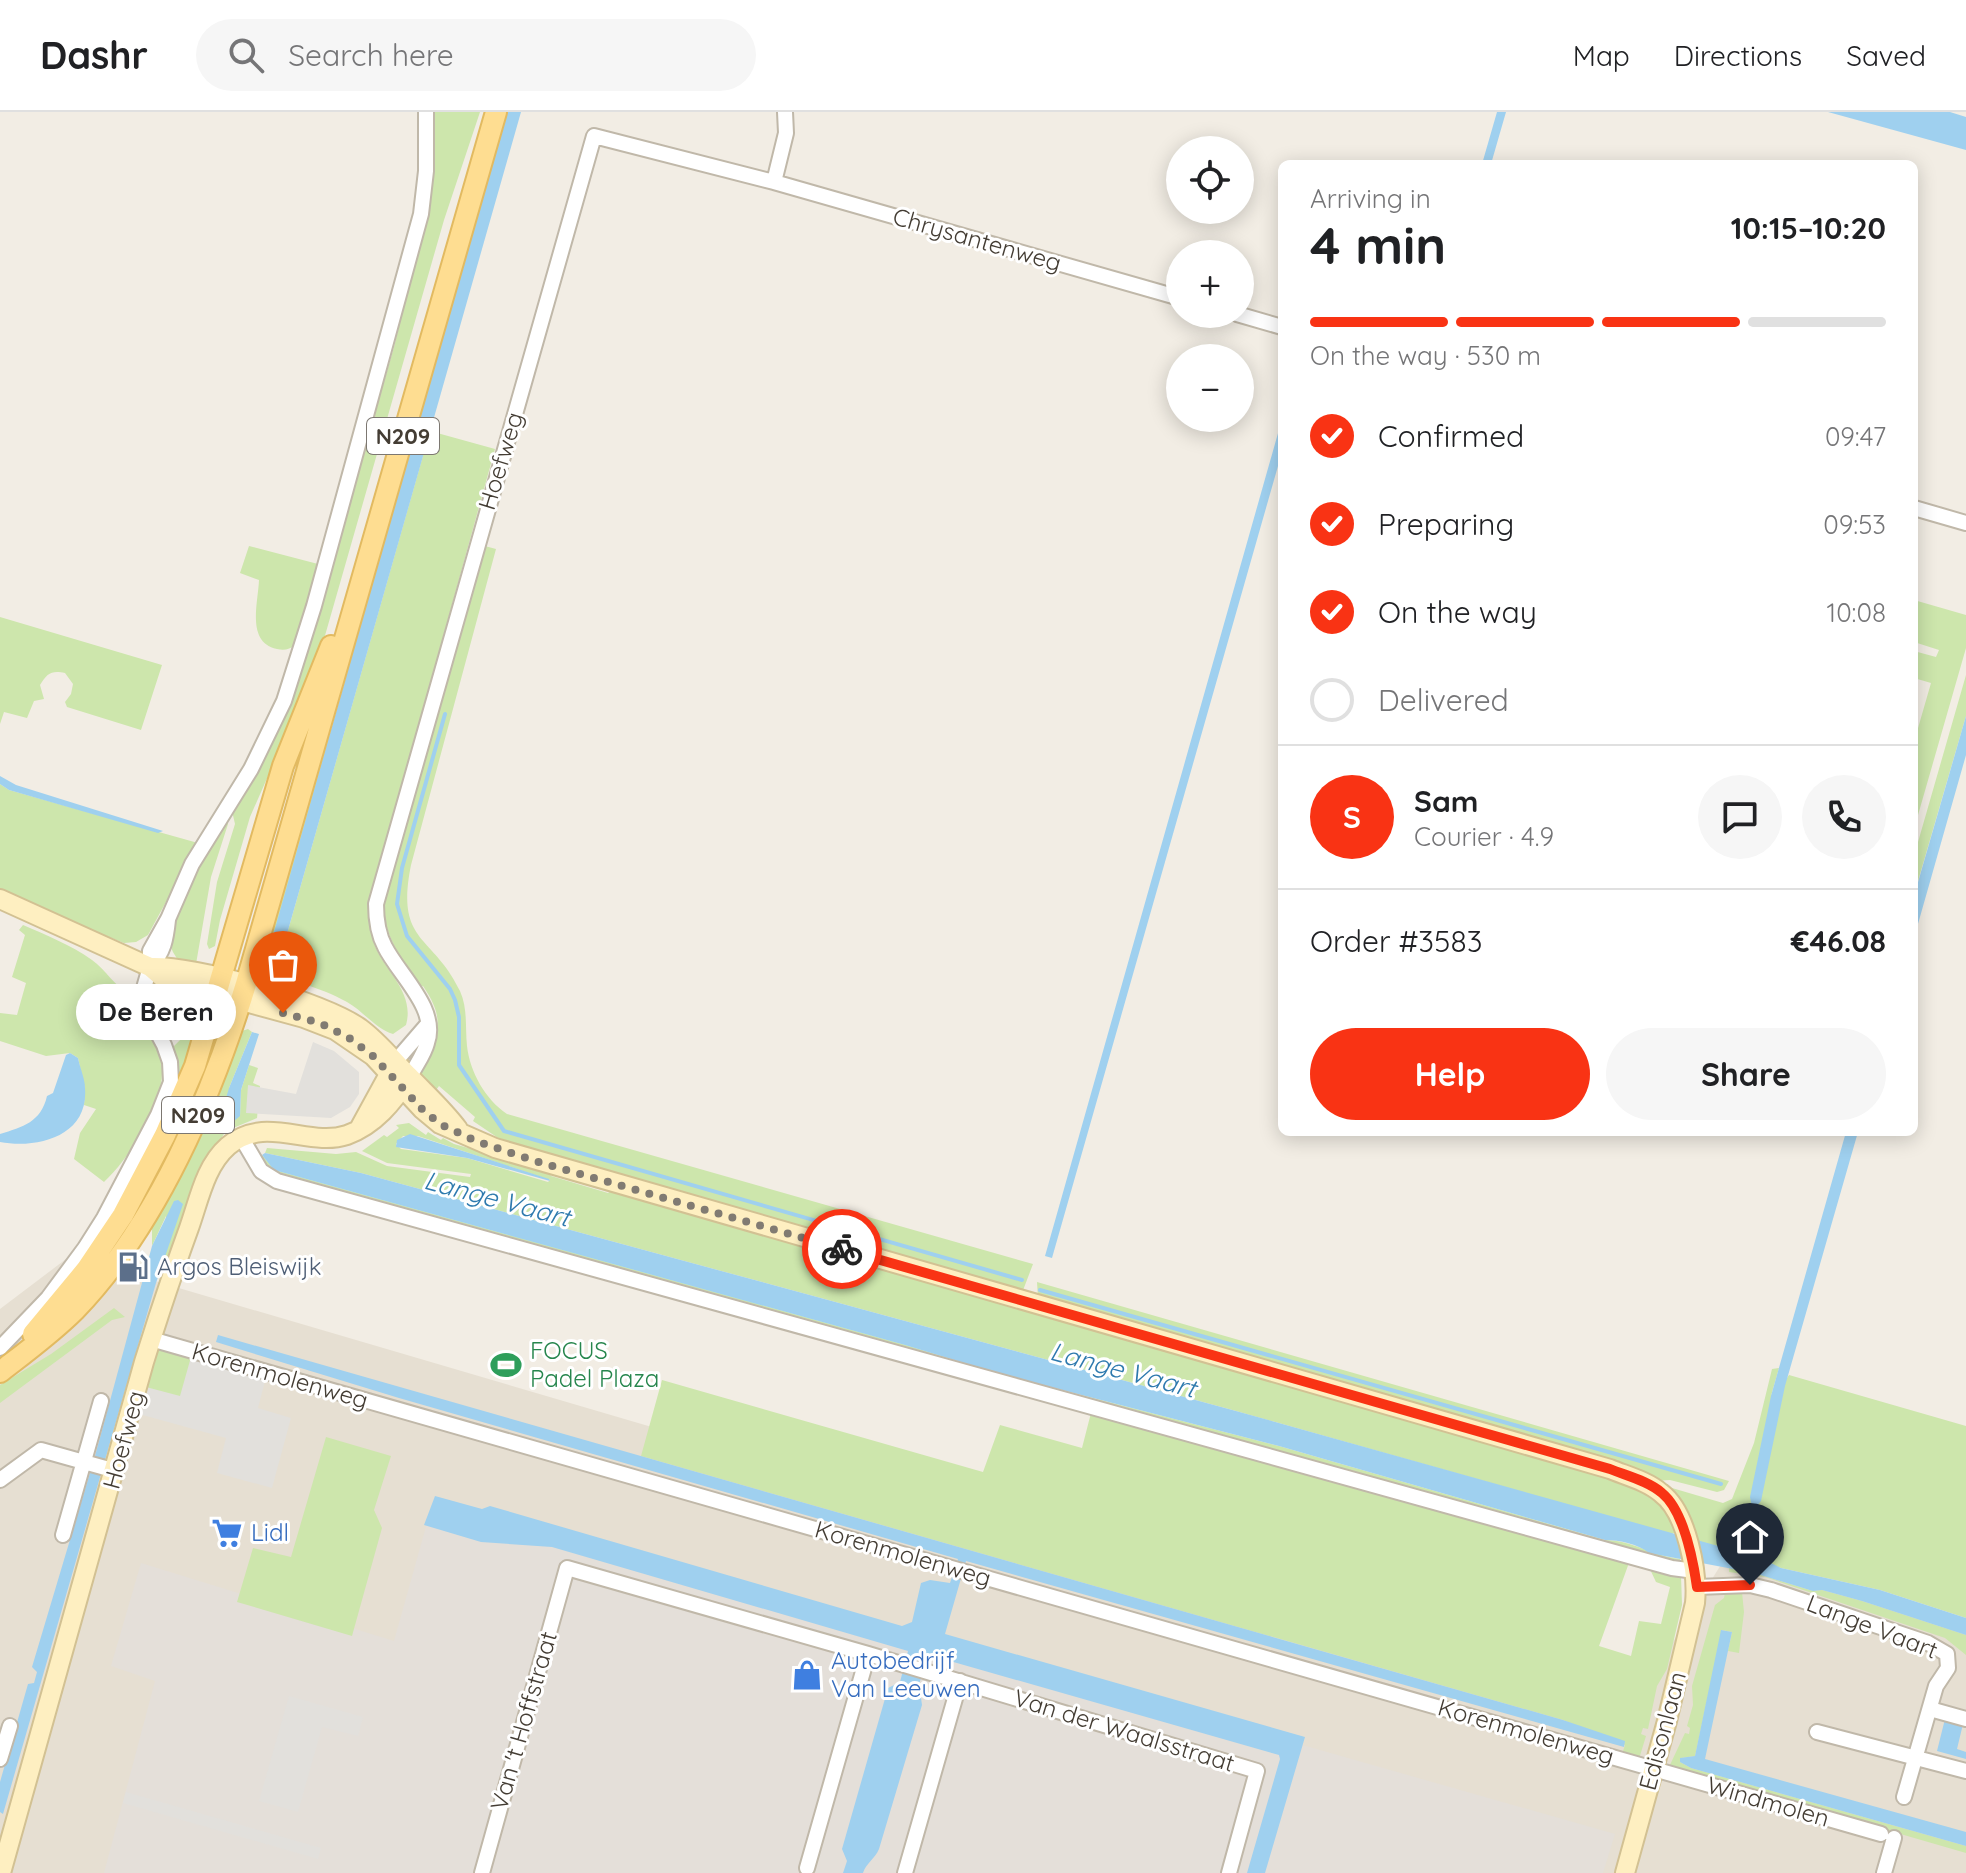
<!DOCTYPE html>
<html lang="en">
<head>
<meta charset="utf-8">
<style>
  body { margin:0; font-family:Quicksand,sans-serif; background:#f6f6f6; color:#202124; height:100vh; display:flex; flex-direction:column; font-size:30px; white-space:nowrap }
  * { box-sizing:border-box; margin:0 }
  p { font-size:26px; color:#757577 }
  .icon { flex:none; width:44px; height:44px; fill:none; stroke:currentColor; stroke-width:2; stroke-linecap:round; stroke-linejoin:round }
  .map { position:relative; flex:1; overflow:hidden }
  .details { position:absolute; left:1278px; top:48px; width:640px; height:976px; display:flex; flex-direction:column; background:#fff; border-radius:12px; box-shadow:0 4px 20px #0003 }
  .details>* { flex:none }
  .tools { position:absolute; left:1166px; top:24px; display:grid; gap:16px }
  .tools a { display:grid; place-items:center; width:88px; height:88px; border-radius:50%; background:#fff; box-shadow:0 4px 20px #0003; font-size:40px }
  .pin { position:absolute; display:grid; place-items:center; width:68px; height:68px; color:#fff; margin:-82px -34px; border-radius:50% 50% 50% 0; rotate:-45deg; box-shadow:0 0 8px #0007 }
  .pin .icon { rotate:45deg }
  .courier { position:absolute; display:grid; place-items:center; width:80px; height:80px; margin:-40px; border:6px solid #f93314; border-radius:50%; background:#fff; color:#222; box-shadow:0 2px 10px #0007 }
  .bubble { position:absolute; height:56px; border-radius:28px; background:#fff; box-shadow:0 4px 20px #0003; font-size:26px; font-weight:700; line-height:56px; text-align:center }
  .summary em { font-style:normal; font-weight:700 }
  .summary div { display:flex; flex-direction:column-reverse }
  .summary { display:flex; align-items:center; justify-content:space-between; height:136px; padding:0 32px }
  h1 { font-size:52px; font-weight:700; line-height:60px }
  .bar { display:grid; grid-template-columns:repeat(4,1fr); gap:12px 8px; align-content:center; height:96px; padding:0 32px }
  .bar i { height:10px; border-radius:6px; background:#e0e0e0 }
  .bar .current { background:#f93314 }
  .bar p { grid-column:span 4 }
  .line { display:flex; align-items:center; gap:20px; padding:0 32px; border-top:2px solid #e0e0e0 }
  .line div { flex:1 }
  .round { display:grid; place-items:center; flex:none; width:84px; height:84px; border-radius:42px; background:#f6f6f6 }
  ol { padding:0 32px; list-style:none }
  li { display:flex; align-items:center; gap:24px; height:88px }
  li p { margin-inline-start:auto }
  li .icon { padding:8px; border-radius:50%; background:#f93314; color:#fff; stroke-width:4 }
  li:last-child { color:#757577 }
  li i { width:44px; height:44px; border:4px solid #e0e0e0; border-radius:50% }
  .action { display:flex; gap:16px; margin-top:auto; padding:16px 32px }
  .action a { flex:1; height:92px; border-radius:48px; background:#f93314; color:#fff; font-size:32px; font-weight:700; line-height:92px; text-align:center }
  .action a+a { background:#f6f6f6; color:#202124 }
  header { display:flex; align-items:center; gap:48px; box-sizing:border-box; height:112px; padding:0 40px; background:#fff; border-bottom:2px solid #e0e0e0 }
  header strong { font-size:38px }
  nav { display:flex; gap:44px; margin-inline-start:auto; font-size:28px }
  .search { width:560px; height:72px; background:#f6f6f6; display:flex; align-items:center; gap:20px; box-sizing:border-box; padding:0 28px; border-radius:44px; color:#757577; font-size:30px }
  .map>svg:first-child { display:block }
  .residential { fill:#e6dfd2 }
  .industrial { fill:#e4dfd9 }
  .green { fill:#cde6ac; fill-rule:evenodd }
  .parking { fill:#e2e0dc }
  .water { fill:#9fd0ef }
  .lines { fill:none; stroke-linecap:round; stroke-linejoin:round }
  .stream { stroke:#9fd0ef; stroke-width:4 }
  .street-casing { stroke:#c0b8a9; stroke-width:18 }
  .secondary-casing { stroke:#d2c193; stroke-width:22 }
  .primary-casing { stroke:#e2ba61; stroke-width:24 }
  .street { stroke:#fff; stroke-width:14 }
  .secondary { stroke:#feefc1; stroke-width:18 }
  .primary { stroke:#fedd91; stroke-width:20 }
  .done { stroke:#817b72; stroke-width:8; stroke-dasharray:0 14.4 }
  .route { stroke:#f93314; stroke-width:10 }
  .labels { text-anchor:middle; stroke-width:6; stroke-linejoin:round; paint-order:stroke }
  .shield { fill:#fff; stroke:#7c7771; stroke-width:2 }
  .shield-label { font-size:22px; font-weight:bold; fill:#443d34 }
  .street-label { font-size:24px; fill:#443d34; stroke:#fff }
  .service-label { font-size:24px; fill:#4e5e75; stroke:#fff; text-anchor:start }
  .leisure-label { font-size:24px; fill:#27864d; stroke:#fff; text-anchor:start }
  .shop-label { font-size:24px; fill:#366cbe; stroke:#fff; text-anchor:start }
  .water-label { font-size:26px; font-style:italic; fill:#2e7aae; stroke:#fff }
</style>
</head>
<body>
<header>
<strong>Dashr</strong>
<div class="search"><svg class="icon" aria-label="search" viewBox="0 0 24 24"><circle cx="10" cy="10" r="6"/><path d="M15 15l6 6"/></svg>Search here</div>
<nav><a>Map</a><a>Directions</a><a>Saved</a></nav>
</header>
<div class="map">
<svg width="1966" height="1761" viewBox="0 0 1966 1761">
  <rect width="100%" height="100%" fill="#f2ede4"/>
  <path class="residential" d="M 70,1144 L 1628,1602 L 1722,1451 L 1966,1515 L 1966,1761 L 0,1761 L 0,1197 Z"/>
  <path class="industrial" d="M 434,1386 L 1615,1722 L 1603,1761 L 104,1761 L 155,1569 L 111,1554 L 141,1451 L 394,1529 Z"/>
  <path class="green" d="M 434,0 L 480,0 L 444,108 L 316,555 L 250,705 L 220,808 L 215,834 L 209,837 L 207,832 L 217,770 L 235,712 L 232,699 L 275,626 L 298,569 L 394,235 L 429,92 L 433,70 Z
    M 423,288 L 332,613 L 279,850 L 430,319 L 495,337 L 370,790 C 369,805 370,820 375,834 C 386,860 415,881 406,913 L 393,922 C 376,917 363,899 347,890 C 319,874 288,870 262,851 Z
    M 481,433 L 496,437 L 411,753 C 395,832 433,822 460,879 C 468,897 465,915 467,934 C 470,960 485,987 507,1002 L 1033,1152 L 1022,1181 L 510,1034 L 473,1009 L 475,1005 L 439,974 L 434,981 L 423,970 C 411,930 461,929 423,874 L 421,875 C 401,846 383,824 383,788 Z
    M 249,434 L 318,452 L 296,533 C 289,537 285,539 277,537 C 246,530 258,492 259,468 L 240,461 Z
    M 1914,488 L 1966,503 L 1966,536 L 1914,717 L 1914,630 L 1931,571 L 1914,566 L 1914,539 L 1936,545 L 1939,538 L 1914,530 Z
    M 0,505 L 162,553 L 141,618 L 67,595 L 65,590 L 71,582 L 73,572 L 65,561 C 52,558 47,561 40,573 L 44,587 L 34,589 L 27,606 L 4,600 L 0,612 Z
    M 1966,563 L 1966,604 L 1916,776 L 1914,775 L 1914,744 Z
    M 0,672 L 9,678 L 198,731 L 148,823 L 136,830 L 124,831 L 0,781 Z
    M 227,708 L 228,712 L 211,765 L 196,852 L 179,850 C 176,844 171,839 171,833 C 169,803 211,734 227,708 Z
    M 23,813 C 46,823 71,833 92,848 C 106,858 115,875 130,882 C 135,907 155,926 161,950 C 169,987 130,1046 104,1070 L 74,1047 L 80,1021 L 96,997 L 84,993 L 85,977 L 78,946 L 70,941 L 46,944 L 0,929 L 0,901 L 17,903 L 26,871 L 12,865 L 25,823 L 19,818 Z
    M 155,892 L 180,899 L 182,903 L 175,924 L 167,926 Z
    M 188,903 L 200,906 L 199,916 L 179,970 L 176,969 L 177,955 L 173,935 L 182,926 Z
    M 248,917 L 252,920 L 229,976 L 240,1004 L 241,978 L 249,953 L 258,956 L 253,971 L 260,974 L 257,1006 L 226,1019 L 211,1041 L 162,1160 L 160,1159 L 168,1132 L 166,1104 L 152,1134 L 152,1109 L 207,1010 L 239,920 Z
    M 409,1011 L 426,1023 L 428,1020 L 441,1028 L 443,1026 L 454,1032 L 547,1058 L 551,1064 L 608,1081 L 614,1077 L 1590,1357 L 1652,1384 L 1666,1397 L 1678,1420 L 1671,1422 L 1236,1299 L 361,1061 L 265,1041 L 267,1036 L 336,1042 L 356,1040 L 387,1054 L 470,1065 L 471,1062 L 387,1051 L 362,1039 L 384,1023 L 387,1025 L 399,1016 L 396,1013 ZM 403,1024 L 418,1024 L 550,1068 L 548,1070 L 467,1046 L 401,1037 L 396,1032 Z
    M 262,1043 L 275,1058 L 906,1233 L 997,1261 L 1279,1334 L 1605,1428 C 1631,1428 1654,1444 1680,1447 L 1681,1455 L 272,1063 L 260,1045 Z
    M 1037,1170 L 1729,1369 L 1724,1378 L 1717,1380 L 1670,1368 L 1654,1369 L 1038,1186 Z
    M 114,1196 L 125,1205 L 112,1208 L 0,1291 L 0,1273 L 51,1242 Z
    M 171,1237 L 193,1244 L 181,1286 L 147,1276 L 157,1240 L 161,1238 L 170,1241 Z
    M 1779,1256 L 1771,1284 L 1781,1264 L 1787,1266 L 1789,1263 L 1966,1314 L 1966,1506 L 1880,1478 L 1781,1456 L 1733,1440 L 1738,1417 L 1746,1413 L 1748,1403 C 1731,1407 1730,1421 1726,1436 L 1696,1430 L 1665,1377 L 1672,1376 L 1723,1391 L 1732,1387 L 1754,1331 L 1772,1257 Z
    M 662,1268 L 983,1360 L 1000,1313 L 1082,1336 L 1092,1297 L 1630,1448 L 1599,1534 L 1631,1544 L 1639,1509 L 1661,1512 L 1670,1475 L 1656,1470 L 1648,1453 L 1681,1463 L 1682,1493 L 1667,1557 L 1657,1574 L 1648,1617 L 1643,1616 L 1641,1622 L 1646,1624 L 1639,1647 L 1622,1642 L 1625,1633 L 1563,1608 L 641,1344 Z
    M 326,1325 L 391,1344 L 374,1398 L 382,1416 L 352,1524 L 237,1490 L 253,1436 L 291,1445 Z
    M 1729,1456 L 1754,1461 L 1813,1479 L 1822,1478 L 1862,1489 L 1966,1523 L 1966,1543 L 1945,1526 L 1765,1465 L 1729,1460 Z
    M 1725,1480 L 1742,1480 L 1744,1500 L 1739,1541 L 1728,1539 L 1732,1520 L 1722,1518 L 1695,1644 L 1681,1646 L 1680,1650 L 1691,1656 L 1966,1734 L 1966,1741 L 1669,1655 L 1685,1621 L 1689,1622 L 1690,1616 L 1687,1614 L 1693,1593 L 1692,1574 L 1715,1493 L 1724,1486 Z"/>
  <path class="parking" d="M 313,930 L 334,939 L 359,960 L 359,982 L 350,995 L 331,1006 L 246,1001 L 248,973 L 296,982 Z
    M 191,1245 L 266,1265 L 258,1296 L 291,1306 L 272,1376 L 217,1361 L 226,1326 L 139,1302 L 146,1275 L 180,1284 Z
    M 289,1584 L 363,1605 L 358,1624 L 322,1615 L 298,1700 L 259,1689 Z
    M 126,1680 L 321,1736 L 318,1747 L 123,1691 Z"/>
  <path class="water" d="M 505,0 L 521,0 L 279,850 L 273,853 L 267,845 Z
    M 1497,0 L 1506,0 L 1491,52 L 1482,52 Z
    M 1828,0 L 1950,0 L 1966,5 L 1966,38 Z
    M 1282,307 L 1282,340 L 1052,1146 L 1045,1144 Z
    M 1966,604 L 1966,643 L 1914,826 L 1914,784 Z
    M 0,664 L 16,673 L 163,719 L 158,721 L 9,678 L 0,672 Z
    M 252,920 L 259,922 L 241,978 L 240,1004 L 225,1017 L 217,1016 L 229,976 Z
    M 70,941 L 78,946 C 80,956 85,967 85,976 C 89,1024 38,1037 0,1030 L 0,1022 C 23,1015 41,1010 47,984 L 53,981 L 66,943 Z
    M 1846,1020 L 1858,1020 L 1785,1274 L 1761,1389 L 1755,1396 L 1752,1395 L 1750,1385 L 1771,1284 Z
    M 410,1022 L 549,1067 L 550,1069 L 467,1046 L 396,1035 L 397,1028 Z
    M 265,1041 L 361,1061 L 1236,1299 L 1761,1446 L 1781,1456 L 1880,1478 L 1966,1506 L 1966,1523 L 1862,1489 L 1822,1478 L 1813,1479 L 1754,1461 L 1649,1441 C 1638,1432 1620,1428 1605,1428 L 1279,1334 L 997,1261 L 905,1233 L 274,1058 L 262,1043 Z
    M 178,1088 L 183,1092 L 156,1171 L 3,1702 L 0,1700 L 0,1670 L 28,1572 L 34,1571 L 37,1560 L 32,1555 L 95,1344 L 152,1134 L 174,1089 Z
    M 218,1223 L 1563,1608 L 1625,1629 L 1624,1635 L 966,1449 L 945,1522 L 1305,1625 L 1265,1761 L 1247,1761 L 1280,1647 L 1279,1643 L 929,1543 L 919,1572 L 922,1593 L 879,1737 C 875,1747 866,1751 863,1761 L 843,1761 L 847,1749 L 842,1737 L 888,1576 L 900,1570 L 908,1539 L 552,1435 L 481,1430 L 424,1413 L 435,1384 L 482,1397 L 490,1394 L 902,1514 L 912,1510 L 921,1471 L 930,1468 L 950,1471 L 958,1447 L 399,1286 L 216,1230 Z
    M 1721,1518 L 1732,1520 L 1705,1647 L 1966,1720 L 1966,1734 L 1691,1656 L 1680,1650 L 1680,1646 L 1695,1644 Z
    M 1945,1607 L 1963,1612 L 1957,1637 L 1966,1640 L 1966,1647 L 1937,1639 Z"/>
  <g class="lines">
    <path class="stream" d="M 445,602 L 402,756 L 397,792 L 407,824 L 450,877 L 455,888 L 459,905 L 459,953 L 504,1019 L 1022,1168
      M 1040,1178 L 1721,1372"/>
    <g class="street-casing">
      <path id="street" d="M 774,70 L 1180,186
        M 1237,202 L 1282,215
        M 1914,396 L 1966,411
        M 150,855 C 164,840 166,827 168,808
        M 395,950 L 427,913
        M 410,965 C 415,954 424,943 427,931 C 439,897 399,863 385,835 C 378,822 376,807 376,792 L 594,24 L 774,70 L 786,21 L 785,0
        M 241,1025 L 261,1059 L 277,1069 L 1672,1456 L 1695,1459
        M 151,1227 L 1881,1722
        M 0,1236 L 48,1186 L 85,1136 L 104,1106 L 158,1003 L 171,970 L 170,950 L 164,933 L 143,894 L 142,883 L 150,855 L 150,839 L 168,807 L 192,752 L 251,657 L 284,589 L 314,494 L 421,102 L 426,59 L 426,0
        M 0,1368 L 41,1338 L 116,1359
        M 63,1423 L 101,1289
        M 1697,1475 L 1750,1473 L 1771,1478 L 1928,1531 L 1947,1542 L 1948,1556 L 1936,1574 L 1904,1685
        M 1930,1597 L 1966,1607
        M 1817,1620 L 1966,1659
        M 0,1647 L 10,1614
        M 807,1756 L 868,1542
        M 482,1761 L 567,1456 L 868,1542 L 1257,1659 L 1229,1761
        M 905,1761 L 960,1569
        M 1884,1761 L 1894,1726"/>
    </g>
    <g class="secondary-casing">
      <path id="secondary" d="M 0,787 L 150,855 L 165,868 L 304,906 L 335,918 L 373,944 L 422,997 L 440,1012 L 495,1036 L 1610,1357 C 1627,1364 1647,1369 1661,1381 C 1687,1400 1698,1461 1695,1491 L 1667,1609 L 1625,1761
        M 150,855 C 196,853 323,890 360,916 C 379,930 392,947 408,963 C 425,981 443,997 458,1017
        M 359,1017 L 394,953
        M 1,1761 L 144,1250 C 158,1205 173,1160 189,1116 C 199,1088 205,1054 228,1034 C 266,1002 308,1036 347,1023 C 375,1013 393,990 409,966"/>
    </g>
    <g class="primary-casing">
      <path id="primary" d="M 33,1222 L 86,1158 L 123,1103 L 165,1023 L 195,954 L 283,654 L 331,534
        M 0,1260 C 26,1240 52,1221 75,1198 C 157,1113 212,984 246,872 L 496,0"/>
    </g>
    <use href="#street" class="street"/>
    <use href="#secondary" class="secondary"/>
    <use href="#primary" class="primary"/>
  </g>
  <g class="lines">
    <path class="done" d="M 283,901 L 320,911 L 349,926 L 373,944 L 422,997 L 440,1012 L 476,1029 L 535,1049 L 842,1137"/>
    <path class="route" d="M 842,1137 L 1610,1357 C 1627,1364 1648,1369 1662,1381 C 1684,1399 1693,1448 1697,1475 L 1750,1473"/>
  </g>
  <defs>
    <g id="fuel-bare" transform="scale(2.4)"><path d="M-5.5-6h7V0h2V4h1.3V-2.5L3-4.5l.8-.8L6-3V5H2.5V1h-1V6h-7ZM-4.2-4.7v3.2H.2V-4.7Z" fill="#5c6f8a" stroke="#fff" stroke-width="2.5" paint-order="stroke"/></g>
    <g id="stadium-bare" transform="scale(2.4)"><path d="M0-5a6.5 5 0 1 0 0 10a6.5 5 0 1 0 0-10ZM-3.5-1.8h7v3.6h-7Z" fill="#2e9e5b" stroke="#fff" stroke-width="2.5" paint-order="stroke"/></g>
    <g id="supermarket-bare" transform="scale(2.4)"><path d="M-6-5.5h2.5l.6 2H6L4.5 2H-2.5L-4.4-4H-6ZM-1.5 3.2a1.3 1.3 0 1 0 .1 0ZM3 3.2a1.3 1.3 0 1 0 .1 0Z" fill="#3f7fe0" stroke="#fff" stroke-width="2.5" paint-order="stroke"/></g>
    <g id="shop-bare" transform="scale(2.4)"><path d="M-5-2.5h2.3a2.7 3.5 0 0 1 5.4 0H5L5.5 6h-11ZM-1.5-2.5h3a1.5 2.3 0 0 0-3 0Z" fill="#3f7fe0" stroke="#fff" stroke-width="2.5" paint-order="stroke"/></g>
  </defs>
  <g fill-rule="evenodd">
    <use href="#fuel-bare" x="133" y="1155"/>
    <use href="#stadium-bare" x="506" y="1253"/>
    <use href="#supermarket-bare" x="227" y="1421"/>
    <use href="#shop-bare" x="807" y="1563"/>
  </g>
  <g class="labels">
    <g class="shield">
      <rect x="367" y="306" width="72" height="36" rx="6"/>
      <rect x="162" y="985" width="72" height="36" rx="6"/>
    </g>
    <g class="shield-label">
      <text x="403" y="332">N209</text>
      <text x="198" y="1011">N209</text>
    </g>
    <g class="street-label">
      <text transform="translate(977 128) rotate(16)" y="8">Chrysantenweg</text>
      <text transform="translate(501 349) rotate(-73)" y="8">Hoefweg</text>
      <text transform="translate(280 1264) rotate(16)" y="8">Korenmolenweg</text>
      <text transform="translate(124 1328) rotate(-75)" y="8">Hoefweg</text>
      <text transform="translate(903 1442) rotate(16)" y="8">Korenmolenweg</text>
      <text transform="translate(1872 1515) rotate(21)" y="8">Lange Vaart</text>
      <text transform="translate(524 1609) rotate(-74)" y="8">Van 't Hoffstraat</text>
      <text transform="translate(1124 1619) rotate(17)" y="8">Van der Waalsstraat</text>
      <text transform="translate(1663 1619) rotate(-75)" y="8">Edisonlaan</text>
      <text transform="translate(1526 1620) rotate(16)" y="8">Korenmolenweg</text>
      <text transform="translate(1768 1690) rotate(16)" y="8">Windmolen</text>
    </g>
    <g class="service-label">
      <text x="157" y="1163">Argos Bleiswijk</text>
    </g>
    <g class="leisure-label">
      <text x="530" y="1247">FOCUS<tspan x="530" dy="28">Padel Plaza</tspan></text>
    </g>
    <g class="shop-label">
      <text x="251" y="1429">Lidl</text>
      <text x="831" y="1557">Autobedrijf<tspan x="831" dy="28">Van Leeuwen</tspan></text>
    </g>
    <g class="water-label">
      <text transform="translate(497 1087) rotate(15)" y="9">Lange Vaart</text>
      <text transform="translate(1123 1258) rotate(15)" y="9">Lange Vaart</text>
    </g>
  </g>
</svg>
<div class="tools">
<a><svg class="icon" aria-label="locate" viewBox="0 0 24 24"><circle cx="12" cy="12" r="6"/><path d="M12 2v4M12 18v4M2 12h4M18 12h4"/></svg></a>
<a>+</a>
<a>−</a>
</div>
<div class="pin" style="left:283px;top:901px;background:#ea580c"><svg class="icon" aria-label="bag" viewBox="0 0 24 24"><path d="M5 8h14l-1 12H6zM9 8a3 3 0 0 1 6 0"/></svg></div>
<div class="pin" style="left:1750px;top:1473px;background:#1f2937"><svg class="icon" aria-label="home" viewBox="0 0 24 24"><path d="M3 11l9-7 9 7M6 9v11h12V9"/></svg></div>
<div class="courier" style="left:842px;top:1137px"><svg class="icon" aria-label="bike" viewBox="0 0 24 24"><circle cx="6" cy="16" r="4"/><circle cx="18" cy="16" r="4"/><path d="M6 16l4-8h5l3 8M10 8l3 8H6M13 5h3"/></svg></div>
<div class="bubble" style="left:76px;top:872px;width:160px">De Beren</div>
<section class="details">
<div class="summary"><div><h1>4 min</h1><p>Arriving in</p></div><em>10:15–10:20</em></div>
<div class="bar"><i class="current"></i><i class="current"></i><i class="current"></i><i></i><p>On the way · 530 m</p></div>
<ol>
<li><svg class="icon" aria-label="check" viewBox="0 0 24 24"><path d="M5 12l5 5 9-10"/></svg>Confirmed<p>09:47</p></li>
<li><svg class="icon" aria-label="check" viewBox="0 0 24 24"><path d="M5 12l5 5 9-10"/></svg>Preparing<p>09:53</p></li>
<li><svg class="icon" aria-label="check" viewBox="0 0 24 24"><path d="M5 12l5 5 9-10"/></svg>On the way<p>10:08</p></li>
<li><i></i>Delivered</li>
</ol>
<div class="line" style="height:144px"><b class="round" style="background:#f93314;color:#fff">S</b><div><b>Sam</b><p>Courier · 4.9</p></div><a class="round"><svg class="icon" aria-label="chat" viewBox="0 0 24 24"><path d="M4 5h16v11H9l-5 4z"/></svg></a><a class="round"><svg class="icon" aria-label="phone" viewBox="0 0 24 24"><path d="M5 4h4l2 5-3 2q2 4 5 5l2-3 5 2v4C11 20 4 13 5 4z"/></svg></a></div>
<div class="line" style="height:104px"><div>Order #3583</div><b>€46.08</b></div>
<div class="action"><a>Help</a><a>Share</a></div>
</section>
</div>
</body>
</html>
